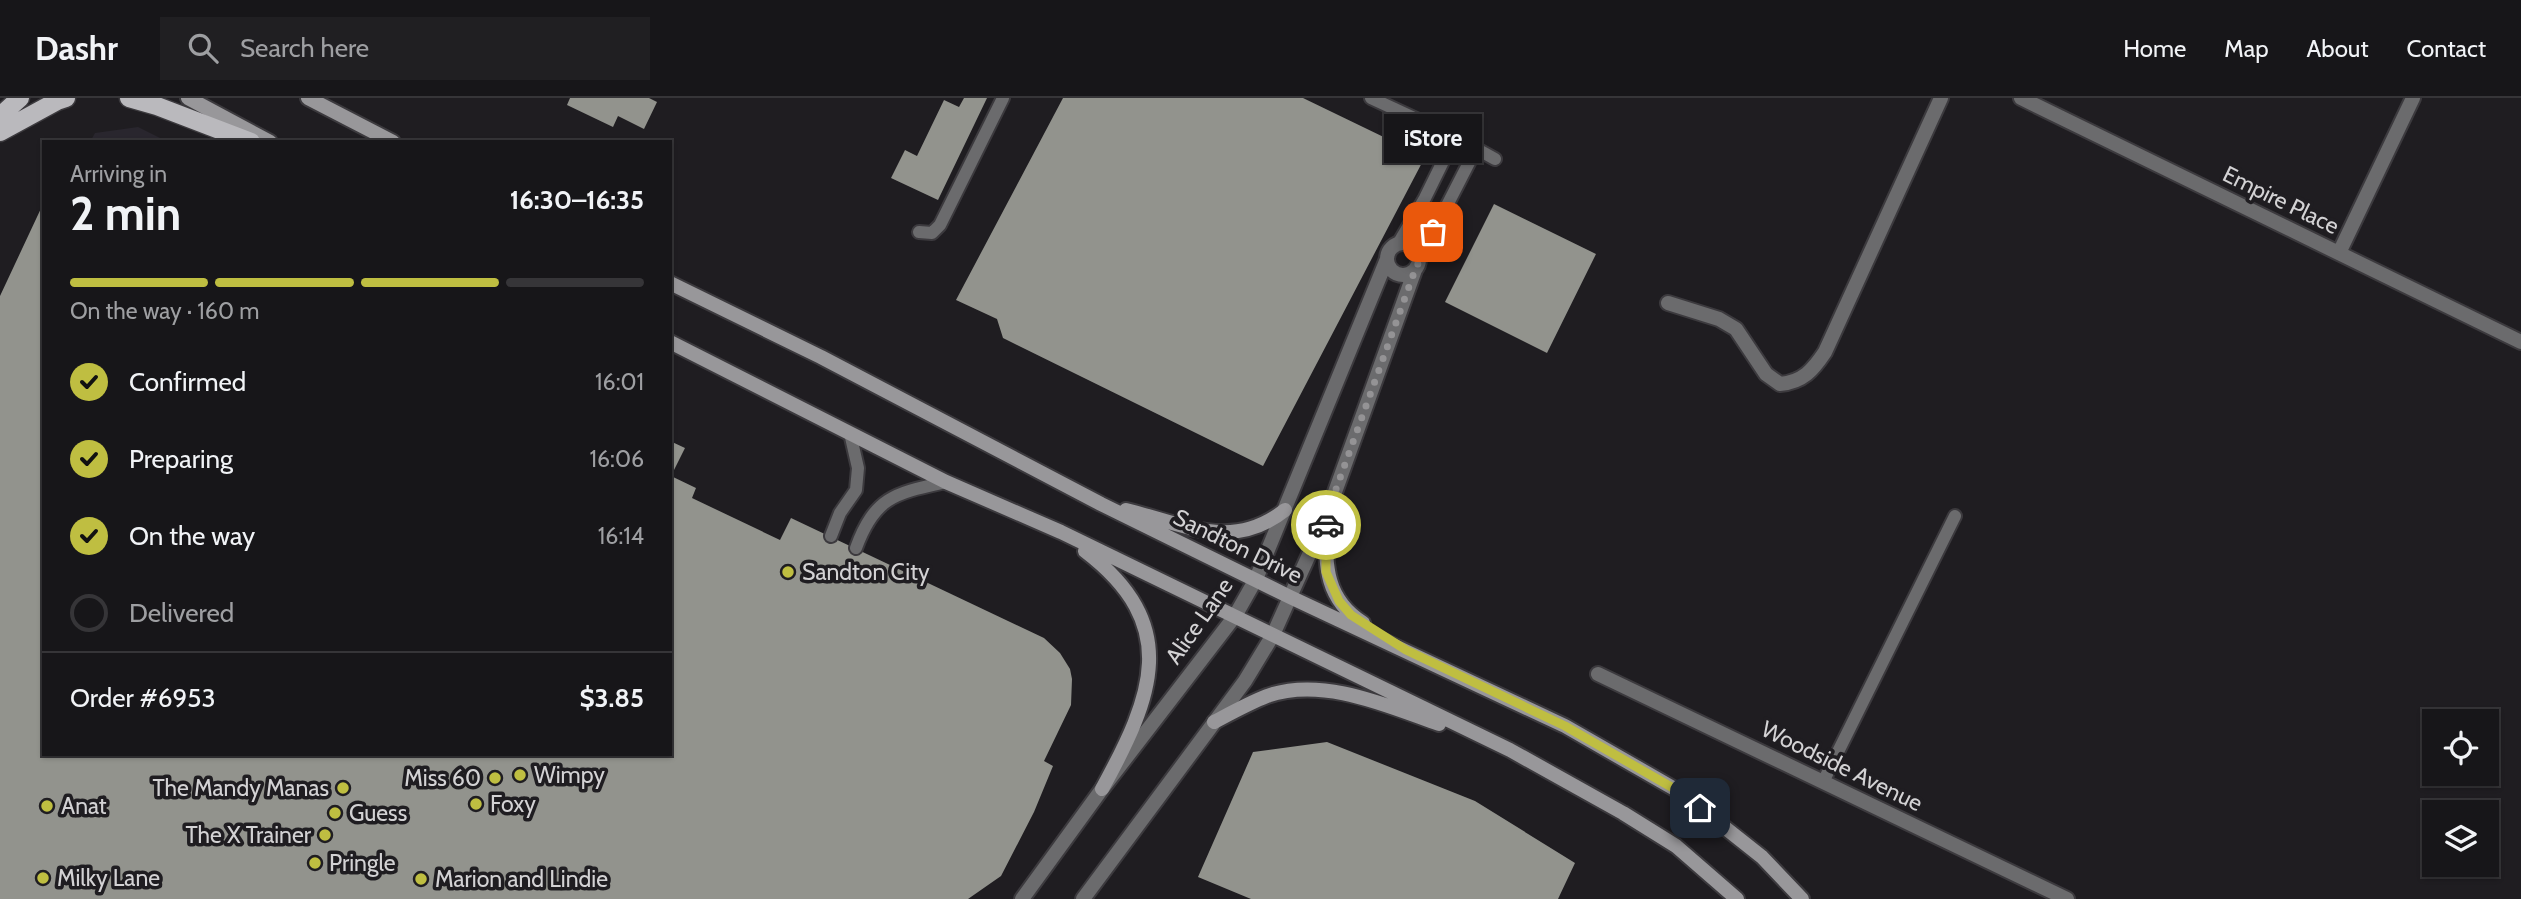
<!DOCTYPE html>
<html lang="en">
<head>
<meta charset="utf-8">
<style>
  body { margin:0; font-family:Cabin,sans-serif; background:#201f22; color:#f1f3f6; height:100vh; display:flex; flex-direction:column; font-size:26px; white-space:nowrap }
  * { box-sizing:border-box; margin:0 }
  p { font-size:23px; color:#9e9fa2 }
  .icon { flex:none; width:38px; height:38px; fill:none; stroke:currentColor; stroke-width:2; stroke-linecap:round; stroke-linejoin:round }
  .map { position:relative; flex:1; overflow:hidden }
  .sheet { position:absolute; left:42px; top:42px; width:630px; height:616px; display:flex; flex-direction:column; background:#171619; border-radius:0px; box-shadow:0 2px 5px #0004,0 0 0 2px #363538 }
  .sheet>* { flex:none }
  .fabs { position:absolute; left:2422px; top:611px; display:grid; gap:14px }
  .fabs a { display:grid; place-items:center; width:77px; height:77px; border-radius:0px; background:#171619; box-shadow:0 2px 5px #0004,0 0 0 2px #363538; font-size:35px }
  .pin { position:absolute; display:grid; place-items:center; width:60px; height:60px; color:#fff; margin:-30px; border-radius:14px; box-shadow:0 4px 10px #0006 }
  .courier { position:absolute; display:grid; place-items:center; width:70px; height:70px; margin:-35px; border:5px solid #bfbe41; border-radius:50%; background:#fff; color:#222; box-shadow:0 2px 9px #0007 }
  .bubble { position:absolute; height:49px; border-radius:0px; background:#171619; box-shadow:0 2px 5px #0004,0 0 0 2px #363538; font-size:23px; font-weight:700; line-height:49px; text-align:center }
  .head em { font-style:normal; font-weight:700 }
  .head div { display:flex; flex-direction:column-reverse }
  .head { display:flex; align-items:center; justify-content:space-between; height:119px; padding:0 28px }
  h1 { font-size:46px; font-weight:700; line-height:52px }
  .bar { display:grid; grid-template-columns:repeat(4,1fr); gap:10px 7px; align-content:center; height:84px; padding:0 28px }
  .bar i { height:9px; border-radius:5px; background:#363538 }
  .bar .selected { background:#bfbe41 }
  .bar p { grid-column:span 4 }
  .line { display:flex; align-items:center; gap:18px; padding:0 28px; border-top:2px solid #363538 }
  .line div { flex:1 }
  ol { padding:0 28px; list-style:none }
  li { display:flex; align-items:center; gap:21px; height:77px }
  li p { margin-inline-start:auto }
  li .icon { padding:7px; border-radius:50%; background:#bfbe41; color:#111; stroke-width:4 }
  li:last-child { color:#9e9fa2 }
  li i { width:38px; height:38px; border:4px solid #363538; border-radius:50% }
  header { display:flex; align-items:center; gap:42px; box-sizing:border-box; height:98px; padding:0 35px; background:#171619; border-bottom:2px solid #363538 }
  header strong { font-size:33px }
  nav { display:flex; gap:38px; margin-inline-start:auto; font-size:24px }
  .search { width:490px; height:63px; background:#201f22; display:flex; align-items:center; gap:18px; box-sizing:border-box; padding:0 24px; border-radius:0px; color:#9e9fa2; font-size:26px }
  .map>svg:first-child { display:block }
  .built { fill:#29262e }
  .building { fill:#92938d }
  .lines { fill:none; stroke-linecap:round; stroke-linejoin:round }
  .service-casing { stroke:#3c3a3e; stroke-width:16 }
  .minor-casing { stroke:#3c3a3e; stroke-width:18 }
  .tertiary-casing { stroke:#3c3a3e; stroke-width:18 }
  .secondary-casing { stroke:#3c3a3e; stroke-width:18 }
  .primary-casing { stroke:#3c3a3e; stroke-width:21 }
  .service { stroke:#6b6b6d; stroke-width:12 }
  .minor { stroke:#6b6b6d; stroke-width:14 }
  .tertiary { stroke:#6b6b6d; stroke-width:14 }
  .secondary { stroke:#98979a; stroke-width:14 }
  .primary { stroke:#bab9bd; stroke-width:18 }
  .done { stroke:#949395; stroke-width:7; stroke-dasharray:0 12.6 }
  .route { stroke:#bfbe41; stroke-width:9 }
  .poi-dot { fill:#bfbe41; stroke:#1f1d21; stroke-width:2.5 }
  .labels { text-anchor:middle; stroke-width:7; stroke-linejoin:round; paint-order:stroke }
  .street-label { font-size:23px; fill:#d3d2d4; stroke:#1f1d21 }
  .poi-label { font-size:23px; fill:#d3d2d4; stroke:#1f1d21; text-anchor:start }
</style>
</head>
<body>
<header>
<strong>Dashr</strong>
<div class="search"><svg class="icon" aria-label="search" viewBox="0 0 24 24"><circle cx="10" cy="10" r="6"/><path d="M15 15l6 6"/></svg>Search here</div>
<nav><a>Home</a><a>Map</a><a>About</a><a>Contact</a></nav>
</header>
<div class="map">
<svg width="2521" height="801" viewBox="0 0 2521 801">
  <rect width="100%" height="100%" fill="#1f1d21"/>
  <path class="built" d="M 138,29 L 168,44 L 90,44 L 95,35 Z"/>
  <path class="building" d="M 570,0 L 649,0 L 657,4 L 644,31 L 618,18 L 613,29 L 567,7 Z
    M 964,0 L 987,0 L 938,102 L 891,80 L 905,52 L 917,58 L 944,2 L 959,9 Z
    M 1063,0 L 1303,0 L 1425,59 L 1263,368 L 1003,240 L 997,221 L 956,202 Z
    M 44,104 L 44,656 L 670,656 L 670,343 L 685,350 L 671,378 L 696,390 L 692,400 L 780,442 L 791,420 L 1044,540 L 1060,555 L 1070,571 L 1072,581 L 1071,607 L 1044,663 L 1053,668 L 1034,714 L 1001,778 L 968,801 L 0,801 L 0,198 Z
    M 1494,106 L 1596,156 L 1547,255 L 1445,204 Z
    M 1327,644 L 1475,703 L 1575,765 L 1558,801 L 1251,801 L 1198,779 L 1253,654 Z"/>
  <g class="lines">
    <g class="service-casing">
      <path id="service" d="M 1371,0 L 1455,39 L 1495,61
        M 919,134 L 932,135 L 940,127 L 1003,0
        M 1398,146 L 1425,100 L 1455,39
        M 1419,162 L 1476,51
        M 831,438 L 840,415 L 856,392 L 858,370 L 850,335
        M 856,450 C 875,398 896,395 946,384
        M 1823,684 L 1955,418"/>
    </g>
    <g class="minor-casing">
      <path id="minor" d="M 2021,0 L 2521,244
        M1387 161a16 16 0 1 1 32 0a16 16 0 1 1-32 0Z
        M 2339,155 L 2413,0
        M 1668,205 L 1719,221 L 1736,231 L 1766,276 L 1780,286 C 1803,284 1813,272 1825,254 L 1941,0
        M 1256,481 L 1387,161
        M 1290,499 L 1326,419 L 1415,172
        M 1598,576 L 2067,801"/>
    </g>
    <g class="tertiary-casing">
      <path id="tertiary" d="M 1022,801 L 1102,691 L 1235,518 L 1256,481
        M 1083,801 L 1245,583 L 1273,537 L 1290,499"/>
    </g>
    <g class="secondary-casing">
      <path id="secondary" d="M 188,0 L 270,44
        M 308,0 L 393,44
        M 670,185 L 821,259 L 1101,406 L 1290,499 L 1565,628 L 1680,694 L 1762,759 L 1802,801
        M 670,244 L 946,384 L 1061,434 L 1510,652 L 1623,715 L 1676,748 L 1737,801
        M 1126,412 C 1184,426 1232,454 1285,412
        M 1326,419 C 1326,462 1322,499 1363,525
        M 1085,453 C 1182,527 1153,598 1102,691
        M 1214,624 C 1231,615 1249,605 1267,598 C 1322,578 1388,608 1439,626"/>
    </g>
    <g class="primary-casing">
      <path id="primary" d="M 129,0 L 157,8 L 251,44
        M 0,18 L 20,0
        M 0,34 L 57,3 L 66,0"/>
    </g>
    <use href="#service" class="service"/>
    <use href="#minor" class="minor"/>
    <use href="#tertiary" class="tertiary"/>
    <use href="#secondary" class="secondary"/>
    <use href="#primary" class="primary"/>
  </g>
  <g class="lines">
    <path class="done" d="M 1326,427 L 1326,419 L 1415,172 L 1433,134"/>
    <path class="route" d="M 1326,427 L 1326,474 L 1339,503 L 1351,517 L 1406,552 L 1565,628 L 1680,694 L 1700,710"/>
  </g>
  <g class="poi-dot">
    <circle cx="788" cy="474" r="7"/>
    <circle cx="520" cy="677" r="7"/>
    <circle cx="495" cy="680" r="7"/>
    <circle cx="343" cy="690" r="7"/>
    <circle cx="476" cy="706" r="7"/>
    <circle cx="47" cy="708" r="7"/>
    <circle cx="335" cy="715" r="7"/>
    <circle cx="325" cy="737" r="7"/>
    <circle cx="315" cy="765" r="7"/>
    <circle cx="43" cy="780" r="7"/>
    <circle cx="421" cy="781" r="7"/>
  </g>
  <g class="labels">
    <g class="street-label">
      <text transform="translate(2281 102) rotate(26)" y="8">Empire Place</text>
      <text transform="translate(1238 448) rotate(26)" y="8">Sandton Drive</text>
      <text transform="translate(1199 523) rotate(-55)" y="8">Alice Lane</text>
      <text transform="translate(1842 668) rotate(26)" y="8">Woodside Avenue</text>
    </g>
    <g class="poi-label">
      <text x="802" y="482">Sandton City</text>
      <text x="534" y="685">Wimpy</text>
      <text x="481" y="688" text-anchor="end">Miss 60</text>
      <text x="329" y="698" text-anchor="end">The Mandy Manas</text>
      <text x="490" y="714">Foxy</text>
      <text x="61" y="716">Anat</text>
      <text x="349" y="723">Guess</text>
      <text x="311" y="745" text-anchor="end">The X Trainer</text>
      <text x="329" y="773">Pringle</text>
      <text x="57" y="788">Milky Lane</text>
      <text x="435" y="789">Marion and Lindie</text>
    </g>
  </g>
</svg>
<div class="fabs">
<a><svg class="icon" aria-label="locate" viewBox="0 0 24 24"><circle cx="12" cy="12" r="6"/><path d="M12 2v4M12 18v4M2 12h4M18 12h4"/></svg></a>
<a><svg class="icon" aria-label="layers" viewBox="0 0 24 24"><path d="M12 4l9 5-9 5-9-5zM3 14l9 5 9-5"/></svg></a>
</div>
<div class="pin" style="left:1433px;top:134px;background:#ea580c"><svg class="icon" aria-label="bag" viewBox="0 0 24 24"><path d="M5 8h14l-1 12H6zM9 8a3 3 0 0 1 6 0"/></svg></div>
<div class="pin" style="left:1700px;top:710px;background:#1f2937"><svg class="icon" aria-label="home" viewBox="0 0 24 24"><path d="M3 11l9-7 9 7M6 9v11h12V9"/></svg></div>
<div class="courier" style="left:1326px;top:427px"><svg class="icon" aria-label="car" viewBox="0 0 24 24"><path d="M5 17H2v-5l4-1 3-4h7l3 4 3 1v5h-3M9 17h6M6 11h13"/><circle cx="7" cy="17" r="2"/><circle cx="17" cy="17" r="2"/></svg></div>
<div class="bubble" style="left:1384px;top:16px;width:98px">iStore</div>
<section class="sheet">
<div class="head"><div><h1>2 min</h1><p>Arriving in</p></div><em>16:30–16:35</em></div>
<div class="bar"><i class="selected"></i><i class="selected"></i><i class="selected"></i><i></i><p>On the way · 160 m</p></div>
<ol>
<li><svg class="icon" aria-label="check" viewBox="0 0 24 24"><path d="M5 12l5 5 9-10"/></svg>Confirmed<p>16:01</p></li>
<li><svg class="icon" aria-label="check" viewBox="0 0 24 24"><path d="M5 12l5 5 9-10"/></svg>Preparing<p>16:06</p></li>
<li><svg class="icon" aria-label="check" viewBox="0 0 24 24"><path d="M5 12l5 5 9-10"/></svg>On the way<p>16:14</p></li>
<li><i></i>Delivered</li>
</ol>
<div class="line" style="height:91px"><div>Order #6953</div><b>$3.85</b></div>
</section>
</div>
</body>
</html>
